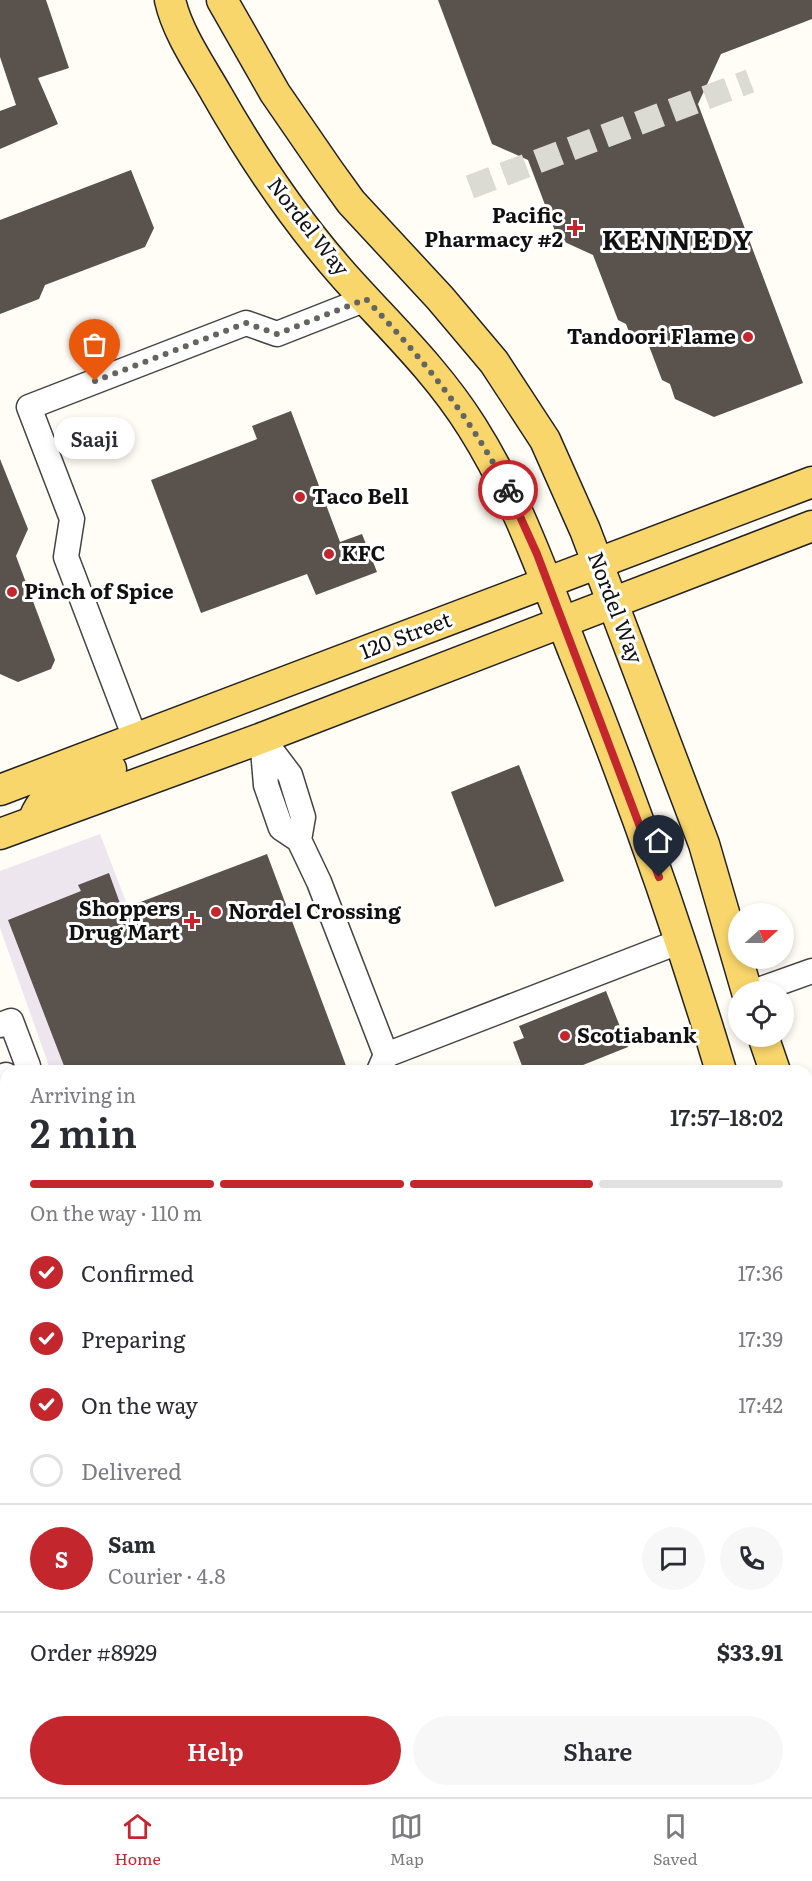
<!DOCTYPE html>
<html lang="en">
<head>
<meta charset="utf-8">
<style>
  body { margin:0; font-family:Literata,serif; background:#f7f7f7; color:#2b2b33; height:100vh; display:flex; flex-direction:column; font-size:22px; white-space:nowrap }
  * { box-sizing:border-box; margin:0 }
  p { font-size:20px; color:#7c7c81 }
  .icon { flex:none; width:33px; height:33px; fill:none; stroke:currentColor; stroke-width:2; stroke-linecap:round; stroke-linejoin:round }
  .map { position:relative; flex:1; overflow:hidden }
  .details { position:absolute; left:0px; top:1065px; width:813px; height:732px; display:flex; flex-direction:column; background:#fff; border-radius:18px 18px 0 0; box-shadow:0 3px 9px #0003 }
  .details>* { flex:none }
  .needle { width:39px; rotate:69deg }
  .controls { position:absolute; left:728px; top:903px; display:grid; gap:12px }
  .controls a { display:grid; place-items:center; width:66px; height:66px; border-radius:50%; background:#fff; box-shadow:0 3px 9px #0003; font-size:30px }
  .pin { position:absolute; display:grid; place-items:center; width:51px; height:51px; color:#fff; margin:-62px -26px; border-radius:50% 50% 50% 0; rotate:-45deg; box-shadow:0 0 6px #0007 }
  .pin .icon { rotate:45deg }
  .courier { position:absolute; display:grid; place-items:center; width:60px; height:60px; margin:-30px; border:4px solid #c4262e; border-radius:50%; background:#fff; color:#222; box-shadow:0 2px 8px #0007 }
  .bubble { position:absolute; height:42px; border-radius:21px; background:#fff; box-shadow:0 3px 9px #0003; font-size:20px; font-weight:600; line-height:42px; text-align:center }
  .headline em { font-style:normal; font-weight:600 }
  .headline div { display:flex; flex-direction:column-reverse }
  .headline { display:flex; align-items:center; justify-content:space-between; height:102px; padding:0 30px }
  h1 { font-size:39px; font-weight:600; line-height:45px }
  .bar { display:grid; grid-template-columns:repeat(4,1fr); gap:9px 6px; align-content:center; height:72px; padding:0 30px }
  .bar i { height:8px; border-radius:4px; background:#e1e1e2 }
  .bar .on { background:#c4262e }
  .bar p { grid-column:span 4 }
  .line { display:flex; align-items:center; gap:15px; padding:0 30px; border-top:2px solid #e1e1e2 }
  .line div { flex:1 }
  .round { display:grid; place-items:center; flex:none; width:63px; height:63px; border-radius:32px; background:#f7f7f7 }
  ol { padding:0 30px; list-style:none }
  li { display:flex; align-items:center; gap:18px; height:66px }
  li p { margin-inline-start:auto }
  li .icon { padding:6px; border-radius:50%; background:#c4262e; color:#fff; stroke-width:4 }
  li:last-child { color:#7c7c81 }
  li i { width:33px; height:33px; border:3px solid #e1e1e2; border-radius:50% }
  .primary-button { display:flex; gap:12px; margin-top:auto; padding:12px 30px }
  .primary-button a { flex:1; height:69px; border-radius:36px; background:#c4262e; color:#fff; font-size:24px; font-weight:600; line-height:69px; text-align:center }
  .primary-button a+a { background:#f7f7f7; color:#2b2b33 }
  .menu { display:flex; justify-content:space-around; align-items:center; height:84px; border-top:2px solid #e1e1e2; background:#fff; font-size:16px; color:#7c7c81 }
  .menu a { display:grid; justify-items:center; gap:3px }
  .menu .on { color:#c4262e }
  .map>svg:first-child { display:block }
  .industrial { fill:#eee6ef }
  .building { fill:#5a524d }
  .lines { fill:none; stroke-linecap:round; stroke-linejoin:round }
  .minor-tunnel { stroke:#dbdad3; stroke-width:24; stroke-dasharray:24 12; stroke-linecap:butt }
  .minor-casing { stroke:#444; stroke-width:27 }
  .major-casing { stroke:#222; stroke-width:33 }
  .minor { stroke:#fff; stroke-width:24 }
  .major { stroke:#f9d66b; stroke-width:30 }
  .done { stroke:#646461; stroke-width:6; stroke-dasharray:0 10.8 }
  .route { stroke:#c4262e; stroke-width:8 }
  .poi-dot { fill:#c4262e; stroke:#fff; stroke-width:2 }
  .labels { text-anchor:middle; stroke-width:6; stroke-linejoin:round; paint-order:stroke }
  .poi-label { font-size:21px; font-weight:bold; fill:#111; stroke:#fff; text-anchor:start }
  .street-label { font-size:21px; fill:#111; stroke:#fff }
  .district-label { font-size:27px; font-weight:bold; letter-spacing:1.5px; fill:#111; stroke:#fff }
</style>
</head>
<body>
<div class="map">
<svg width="812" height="1797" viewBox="0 0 812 1797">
  <rect width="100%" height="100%" fill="#fffdf5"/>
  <path class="industrial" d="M 100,834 L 191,1071 L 45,1071 L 50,1069 L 0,928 L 0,871 Z
    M 6,1086 L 6,1791 L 468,1791 L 471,1797 L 0,1797 L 0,1088 Z"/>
  <path class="building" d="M 0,0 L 46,0 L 69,68 L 38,78 L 58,124 L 0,149 L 0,111 L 16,105 L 0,57 Z
    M 438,0 L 812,0 L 812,19 L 721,54 L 698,104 L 803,383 L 714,417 L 675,399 L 670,384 L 662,380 L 649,346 L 631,337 L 626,324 L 618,320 L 593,255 L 558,239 L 528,160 L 492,144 Z
    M 131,170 L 154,228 L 145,247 L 45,285 L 39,299 L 0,314 L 0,220 Z
    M 291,411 L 340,542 L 362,534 L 377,572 L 316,595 L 307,574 L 201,613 L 151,480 L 257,439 L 252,426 Z
    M 0,459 L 28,529 L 16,556 L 55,660 L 51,669 L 18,682 L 0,674 Z
    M 519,765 L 564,881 L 495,907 L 451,792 Z
    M 267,854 L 348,1071 L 66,1071 L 8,920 L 81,891 L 78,885 L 109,873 L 122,909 Z
    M 606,991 L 628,1047 L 568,1071 L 524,1071 L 513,1042 L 524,1038 L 519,1026 Z"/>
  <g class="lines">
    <path class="minor-tunnel" d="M 470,187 L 750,81"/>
    <g class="minor-casing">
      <path id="minor" d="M 135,738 L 66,557 L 72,519 L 29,407 L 246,323 L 277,334 L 366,299
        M 262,738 L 266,785 L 281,828 L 299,840 L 319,882 L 386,1055 L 379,1071
        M 262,738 L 290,775 L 303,817 L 299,840
        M 753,992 L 812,971
        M 0,1025 L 11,1021 L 28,1066
        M 386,1055 L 681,941
        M 6,1075 L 6,1076
        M 807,1214 L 812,1212
        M 0,1340 L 6,1337
        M 807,1392 L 812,1404
        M 807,1581 L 812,1578
        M 807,1601 L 812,1602
        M 239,1797 L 241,1796"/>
    </g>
    <g class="major-casing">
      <path id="major" d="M 170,0 C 177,32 200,65 216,93 C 253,158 296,222 346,278 C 390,327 437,371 472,427 C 517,498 544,577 575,655 C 630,792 679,930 721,1071
        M 222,0 L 275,93 L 328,170 L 351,202 L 440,298 L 494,362 L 545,440 L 585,530 L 704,844 L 747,992
        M 0,790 L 812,482
        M 33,822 C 44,786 79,781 111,769
        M 0,834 L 262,738 L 812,526
        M 763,1036 L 775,1071
        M 807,1173 L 812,1189
        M 807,1336 L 812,1350"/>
    </g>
    <use href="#minor" class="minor"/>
    <use href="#major" class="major"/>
  </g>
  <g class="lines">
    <path class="done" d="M 95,381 L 246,323 L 277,334 L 366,299 C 423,359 470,416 508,490"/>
    <path class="route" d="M 508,490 L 537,554 L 659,877"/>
  </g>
  <g class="poi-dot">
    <path d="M572 219h6v6h6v6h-6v6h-6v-6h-6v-6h6z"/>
    <circle cx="748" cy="337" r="6"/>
    <circle cx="300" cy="497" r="6"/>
    <circle cx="329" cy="554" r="6"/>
    <circle cx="12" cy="592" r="6"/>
    <circle cx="216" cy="912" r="6"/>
    <path d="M189 912h6v6h6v6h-6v6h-6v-6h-6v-6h6z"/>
    <circle cx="565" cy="1036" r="6"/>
  </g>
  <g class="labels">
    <g class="poi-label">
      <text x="563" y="223" text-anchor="end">Pacific<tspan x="563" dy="24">Pharmacy #2</tspan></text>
      <text x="736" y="344" text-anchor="end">Tandoori Flame</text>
      <text x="312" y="504">Taco Bell</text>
      <text x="341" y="561">KFC</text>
      <text x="24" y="599">Pinch of Spice</text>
      <text x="180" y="916" text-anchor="end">Shoppers<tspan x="180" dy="24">Drug Mart</tspan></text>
      <text x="228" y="919">Nordel Crossing</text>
      <text x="577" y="1043">Scotiabank</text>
    </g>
    <g class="street-label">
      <text transform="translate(308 227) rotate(52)" y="7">Nordel Way</text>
      <text transform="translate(615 608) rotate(69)" y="7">Nordel Way</text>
      <text transform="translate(406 636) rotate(-21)" y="7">120 Street</text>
    </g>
    <g class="district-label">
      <text x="678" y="250">KENNEDY</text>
    </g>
  </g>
</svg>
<div class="controls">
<a><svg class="needle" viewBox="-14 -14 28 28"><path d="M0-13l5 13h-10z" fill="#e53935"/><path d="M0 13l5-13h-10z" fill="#7c7c81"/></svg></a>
<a><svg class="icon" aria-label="locate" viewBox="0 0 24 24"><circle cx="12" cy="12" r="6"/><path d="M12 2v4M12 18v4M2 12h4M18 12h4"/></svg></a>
</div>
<div class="pin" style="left:95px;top:381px;background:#ea580c"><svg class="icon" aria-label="bag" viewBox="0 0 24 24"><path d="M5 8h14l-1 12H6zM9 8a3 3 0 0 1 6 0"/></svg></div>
<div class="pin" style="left:659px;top:877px;background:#1f2937"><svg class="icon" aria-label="home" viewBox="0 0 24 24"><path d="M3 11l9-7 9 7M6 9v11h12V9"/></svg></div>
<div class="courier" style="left:508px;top:490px"><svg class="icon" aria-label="bike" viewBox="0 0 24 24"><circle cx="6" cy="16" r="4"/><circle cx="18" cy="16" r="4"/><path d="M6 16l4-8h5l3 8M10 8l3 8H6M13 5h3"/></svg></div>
<div class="bubble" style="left:54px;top:417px;width:81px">Saaji</div>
<section class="details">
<div class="headline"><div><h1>2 min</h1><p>Arriving in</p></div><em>17:57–18:02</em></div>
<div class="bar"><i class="on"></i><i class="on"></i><i class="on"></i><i></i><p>On the way · 110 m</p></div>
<ol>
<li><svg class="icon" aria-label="check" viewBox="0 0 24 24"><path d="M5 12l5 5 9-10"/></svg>Confirmed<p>17:36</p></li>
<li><svg class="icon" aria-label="check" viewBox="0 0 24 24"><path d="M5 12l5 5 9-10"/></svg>Preparing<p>17:39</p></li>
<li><svg class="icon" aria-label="check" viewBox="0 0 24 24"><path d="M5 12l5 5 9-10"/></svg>On the way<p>17:42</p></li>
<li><i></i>Delivered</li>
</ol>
<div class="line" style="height:108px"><b class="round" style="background:#c4262e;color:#fff">S</b><div><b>Sam</b><p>Courier · 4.8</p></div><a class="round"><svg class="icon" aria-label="chat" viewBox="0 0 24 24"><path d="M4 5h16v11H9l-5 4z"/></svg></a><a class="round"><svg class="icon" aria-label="phone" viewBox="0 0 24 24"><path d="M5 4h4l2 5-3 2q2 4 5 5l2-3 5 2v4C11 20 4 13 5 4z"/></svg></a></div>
<div class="line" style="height:78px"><div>Order #8929</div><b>$33.91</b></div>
<div class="primary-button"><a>Help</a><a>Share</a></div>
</section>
</div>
<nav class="menu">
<a class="on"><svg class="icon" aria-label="home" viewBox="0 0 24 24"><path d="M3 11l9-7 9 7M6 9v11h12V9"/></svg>Home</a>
<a><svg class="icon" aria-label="map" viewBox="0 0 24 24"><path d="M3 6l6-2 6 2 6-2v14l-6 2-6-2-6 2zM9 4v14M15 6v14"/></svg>Map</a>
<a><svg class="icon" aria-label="saved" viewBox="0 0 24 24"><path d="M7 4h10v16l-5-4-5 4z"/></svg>Saved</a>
</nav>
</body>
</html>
